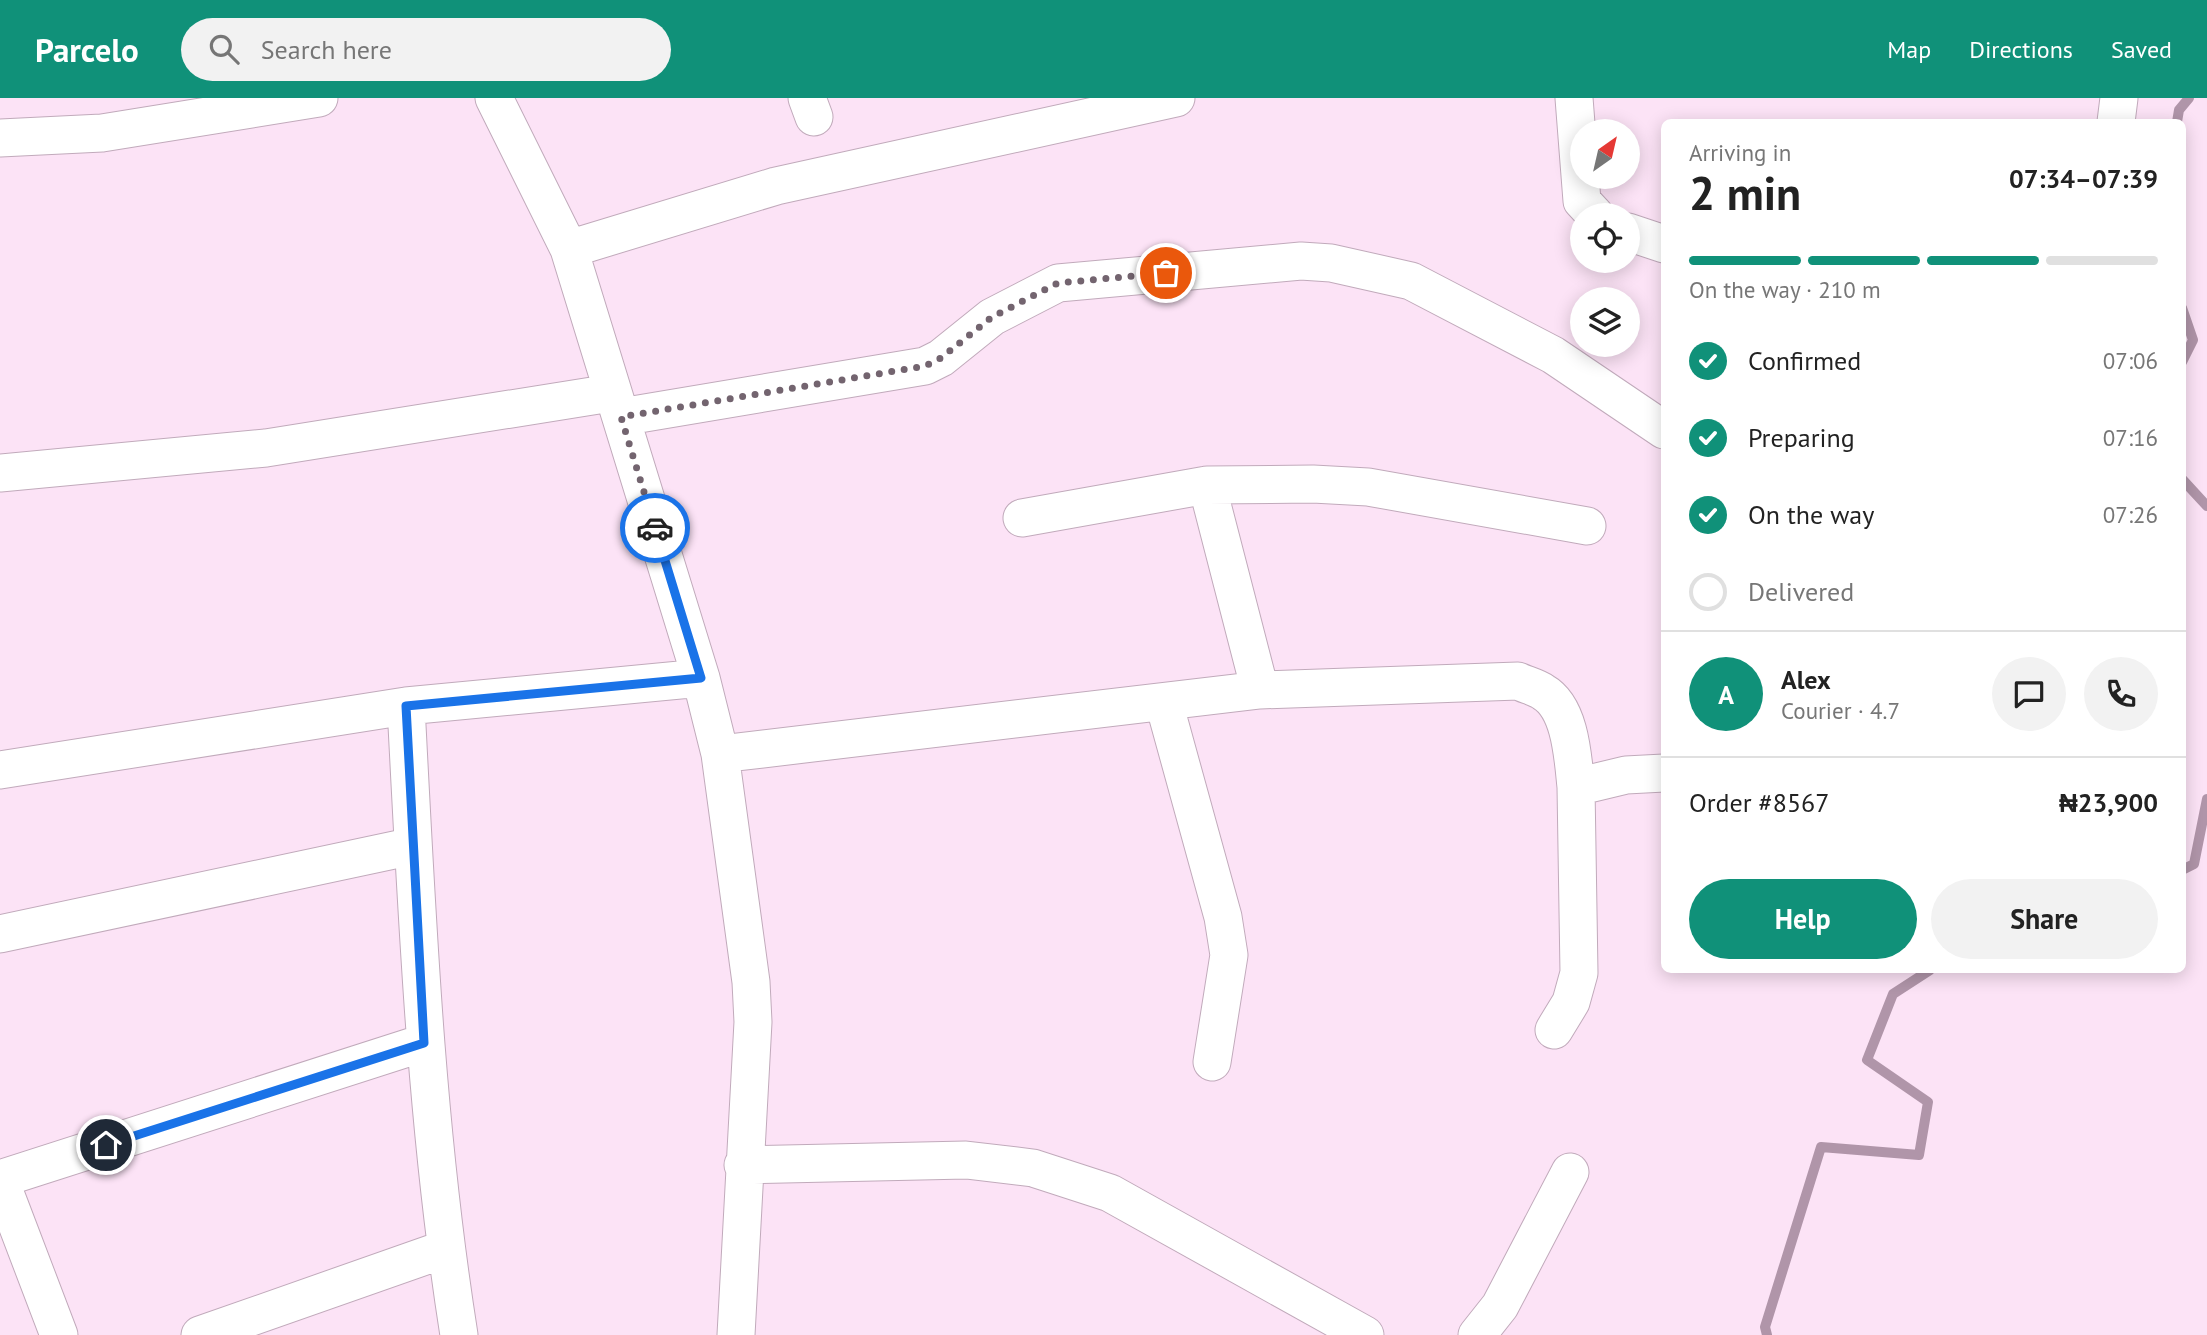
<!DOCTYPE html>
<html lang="en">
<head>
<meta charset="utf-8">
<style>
  body { margin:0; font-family:"PT Sans",sans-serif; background:#f2f2f2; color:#222; height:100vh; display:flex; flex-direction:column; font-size:26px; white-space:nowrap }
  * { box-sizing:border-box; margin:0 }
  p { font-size:23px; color:#767676 }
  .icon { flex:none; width:38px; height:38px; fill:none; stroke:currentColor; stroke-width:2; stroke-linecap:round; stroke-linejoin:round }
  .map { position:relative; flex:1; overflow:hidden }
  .details { position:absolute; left:1661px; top:21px; width:525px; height:854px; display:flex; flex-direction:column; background:#fff; border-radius:10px; box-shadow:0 4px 18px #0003 }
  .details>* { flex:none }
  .needle { width:46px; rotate:34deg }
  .fabs { position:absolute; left:1570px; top:21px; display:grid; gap:14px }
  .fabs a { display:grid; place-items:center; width:70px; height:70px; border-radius:50%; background:#fff; box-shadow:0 4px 18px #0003; font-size:35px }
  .pin { position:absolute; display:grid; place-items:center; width:60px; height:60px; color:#fff; margin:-30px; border:4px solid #fff; border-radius:50%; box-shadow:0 2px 7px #0007 }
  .courier { position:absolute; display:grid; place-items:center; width:70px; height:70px; margin:-35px; border:5px solid #1a73e8; border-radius:50%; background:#fff; color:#222; box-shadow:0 2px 9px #0007 }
  .headline em { font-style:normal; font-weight:600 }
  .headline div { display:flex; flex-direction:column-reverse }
  .headline { display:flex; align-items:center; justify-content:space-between; height:119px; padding:0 28px }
  h1 { font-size:46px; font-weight:600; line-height:52px }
  .bar { display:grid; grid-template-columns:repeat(4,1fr); gap:10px 7px; align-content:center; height:84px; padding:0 28px }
  .bar i { height:9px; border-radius:5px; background:#e0e0e0 }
  .bar .on { background:#109179 }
  .bar p { grid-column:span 4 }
  .line { display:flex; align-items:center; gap:18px; padding:0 28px; border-top:2px solid #e0e0e0 }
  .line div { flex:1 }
  .round { display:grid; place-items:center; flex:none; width:74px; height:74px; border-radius:37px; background:#f2f2f2 }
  ol { padding:0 28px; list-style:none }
  li { display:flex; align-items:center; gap:21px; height:77px }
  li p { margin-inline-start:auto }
  li .icon { padding:7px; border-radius:50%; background:#109179; color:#fff; stroke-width:4 }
  li:last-child { color:#767676 }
  li i { width:38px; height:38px; border:4px solid #e0e0e0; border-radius:50% }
  .cta { display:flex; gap:14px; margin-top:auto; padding:14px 28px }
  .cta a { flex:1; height:80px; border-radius:42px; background:#109179; color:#fff; font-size:28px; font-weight:600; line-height:80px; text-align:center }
  .cta a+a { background:#f2f2f2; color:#222 }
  header { display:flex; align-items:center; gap:42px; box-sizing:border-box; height:98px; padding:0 35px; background:#109179; color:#fff }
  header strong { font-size:33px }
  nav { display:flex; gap:38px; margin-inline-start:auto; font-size:24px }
  .search { width:490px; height:63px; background:#f2f2f2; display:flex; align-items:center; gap:18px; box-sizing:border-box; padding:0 24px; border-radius:38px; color:#767676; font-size:26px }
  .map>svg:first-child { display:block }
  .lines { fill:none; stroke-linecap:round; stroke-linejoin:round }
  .stream { stroke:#b095a9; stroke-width:10 }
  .minor-casing { stroke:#c1aabb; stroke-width:39 }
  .minor { stroke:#fff; stroke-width:37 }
  .done { stroke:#73646f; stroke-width:7; stroke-dasharray:0 12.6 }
  .route { stroke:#1a73e8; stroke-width:9 }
</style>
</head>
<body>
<header>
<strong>Parcelo</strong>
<div class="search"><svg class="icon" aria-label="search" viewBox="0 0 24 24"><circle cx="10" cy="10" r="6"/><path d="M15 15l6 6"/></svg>Search here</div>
<nav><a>Map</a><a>Directions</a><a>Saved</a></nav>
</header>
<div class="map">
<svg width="2207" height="1237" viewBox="0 0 2207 1237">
  <rect width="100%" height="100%" fill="#fce3f6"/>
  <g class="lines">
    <path class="stream" d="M 2177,24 L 2179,12 L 2189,0
      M 2182,210 L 2193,242 L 2182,264
      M 2182,381 L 2207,408
      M 2182,772 L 2194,766 L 2207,701
      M 1767,1237 L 1765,1229 L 1821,1049 L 1919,1057 L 1928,1004 L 1867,962 L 1893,896 L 1930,872"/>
    <g class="minor-casing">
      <path id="minor" d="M 494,0 L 569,151 L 701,580 L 720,656 L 751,884 L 753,924 L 736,1237
        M 807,0 L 814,19
        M 1574,0 L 1582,103 L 1595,117
        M 2116,24 L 2119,0
        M 0,40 L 102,35 L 319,0
        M 1628,134 L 1664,146
        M 569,151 L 776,88 L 1176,0
        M 621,319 L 925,268 L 941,260 L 992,219 L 1058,185 L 1301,163 L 1331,165 L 1411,183 L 1553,257 L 1664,332
        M 0,375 L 266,350 L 611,295
        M 1207,387 L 1260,592
        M 1022,420 L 1207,387 L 1313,386 L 1368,389 L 1587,428
        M 1164,605 L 1223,819 L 1229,857 L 1212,964
        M 720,656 L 1260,592 L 1518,583 C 1526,587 1536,589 1543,594 C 1571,610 1573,661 1576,689 L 1626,677 L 1664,675
        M 0,672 L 406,608
        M 0,836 L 413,748
        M 1554,932 L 1571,904 L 1579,875 L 1576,689
        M 743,1067 L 966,1062 L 1033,1070 L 1110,1095 L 1365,1237
        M 0,1081 L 423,945
        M 0,1082 L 59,1237
        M 200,1237 L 445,1151
        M 459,1237 C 426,1029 417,819 406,608 L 701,580
        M 1477,1237 L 1500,1208 L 1570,1074"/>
    </g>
    <use href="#minor" class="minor"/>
  </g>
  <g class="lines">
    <path class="done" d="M 655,430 L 621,319 L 925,268 L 941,260 L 992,219 L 1058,185 L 1166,175"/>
    <path class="route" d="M 106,1047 L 424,945 L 406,608 L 701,580 L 655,430"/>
  </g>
</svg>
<div class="fabs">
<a><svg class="needle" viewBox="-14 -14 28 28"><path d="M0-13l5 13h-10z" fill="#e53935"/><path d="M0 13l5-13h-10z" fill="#767676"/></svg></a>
<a><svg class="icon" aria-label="locate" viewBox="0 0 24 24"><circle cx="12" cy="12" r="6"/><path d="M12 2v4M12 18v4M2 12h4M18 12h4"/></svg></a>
<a><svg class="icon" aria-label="layers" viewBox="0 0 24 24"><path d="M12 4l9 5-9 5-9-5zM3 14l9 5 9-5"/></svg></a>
</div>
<div class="pin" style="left:1166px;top:175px;background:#ea580c"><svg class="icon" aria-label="bag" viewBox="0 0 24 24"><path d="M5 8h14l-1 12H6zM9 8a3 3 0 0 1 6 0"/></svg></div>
<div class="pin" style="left:106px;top:1047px;background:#1f2937"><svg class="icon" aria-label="home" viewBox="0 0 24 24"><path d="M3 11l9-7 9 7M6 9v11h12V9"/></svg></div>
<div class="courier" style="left:655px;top:430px"><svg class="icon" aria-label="car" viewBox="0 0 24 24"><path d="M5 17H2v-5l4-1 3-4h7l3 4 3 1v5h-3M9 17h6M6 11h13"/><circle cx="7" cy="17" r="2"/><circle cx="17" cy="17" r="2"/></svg></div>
<section class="details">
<div class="headline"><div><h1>2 min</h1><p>Arriving in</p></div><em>07:34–07:39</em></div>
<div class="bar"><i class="on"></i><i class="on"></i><i class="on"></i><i></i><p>On the way · 210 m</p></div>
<ol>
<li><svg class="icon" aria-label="check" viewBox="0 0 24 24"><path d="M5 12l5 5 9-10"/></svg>Confirmed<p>07:06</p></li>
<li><svg class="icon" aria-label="check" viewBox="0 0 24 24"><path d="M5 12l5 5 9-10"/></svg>Preparing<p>07:16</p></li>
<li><svg class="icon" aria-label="check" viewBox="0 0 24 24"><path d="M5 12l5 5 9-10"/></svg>On the way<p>07:26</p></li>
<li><i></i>Delivered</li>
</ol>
<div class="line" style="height:126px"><b class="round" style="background:#109179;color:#fff">A</b><div><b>Alex</b><p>Courier · 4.7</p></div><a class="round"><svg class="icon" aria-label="chat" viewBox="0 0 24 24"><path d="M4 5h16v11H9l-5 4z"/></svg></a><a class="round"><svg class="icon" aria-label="phone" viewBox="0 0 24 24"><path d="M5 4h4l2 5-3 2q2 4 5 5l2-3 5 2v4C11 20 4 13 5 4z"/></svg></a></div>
<div class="line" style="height:91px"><div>Order #8567</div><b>₦23,900</b></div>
<div class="cta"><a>Help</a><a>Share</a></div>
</section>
</div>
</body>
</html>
